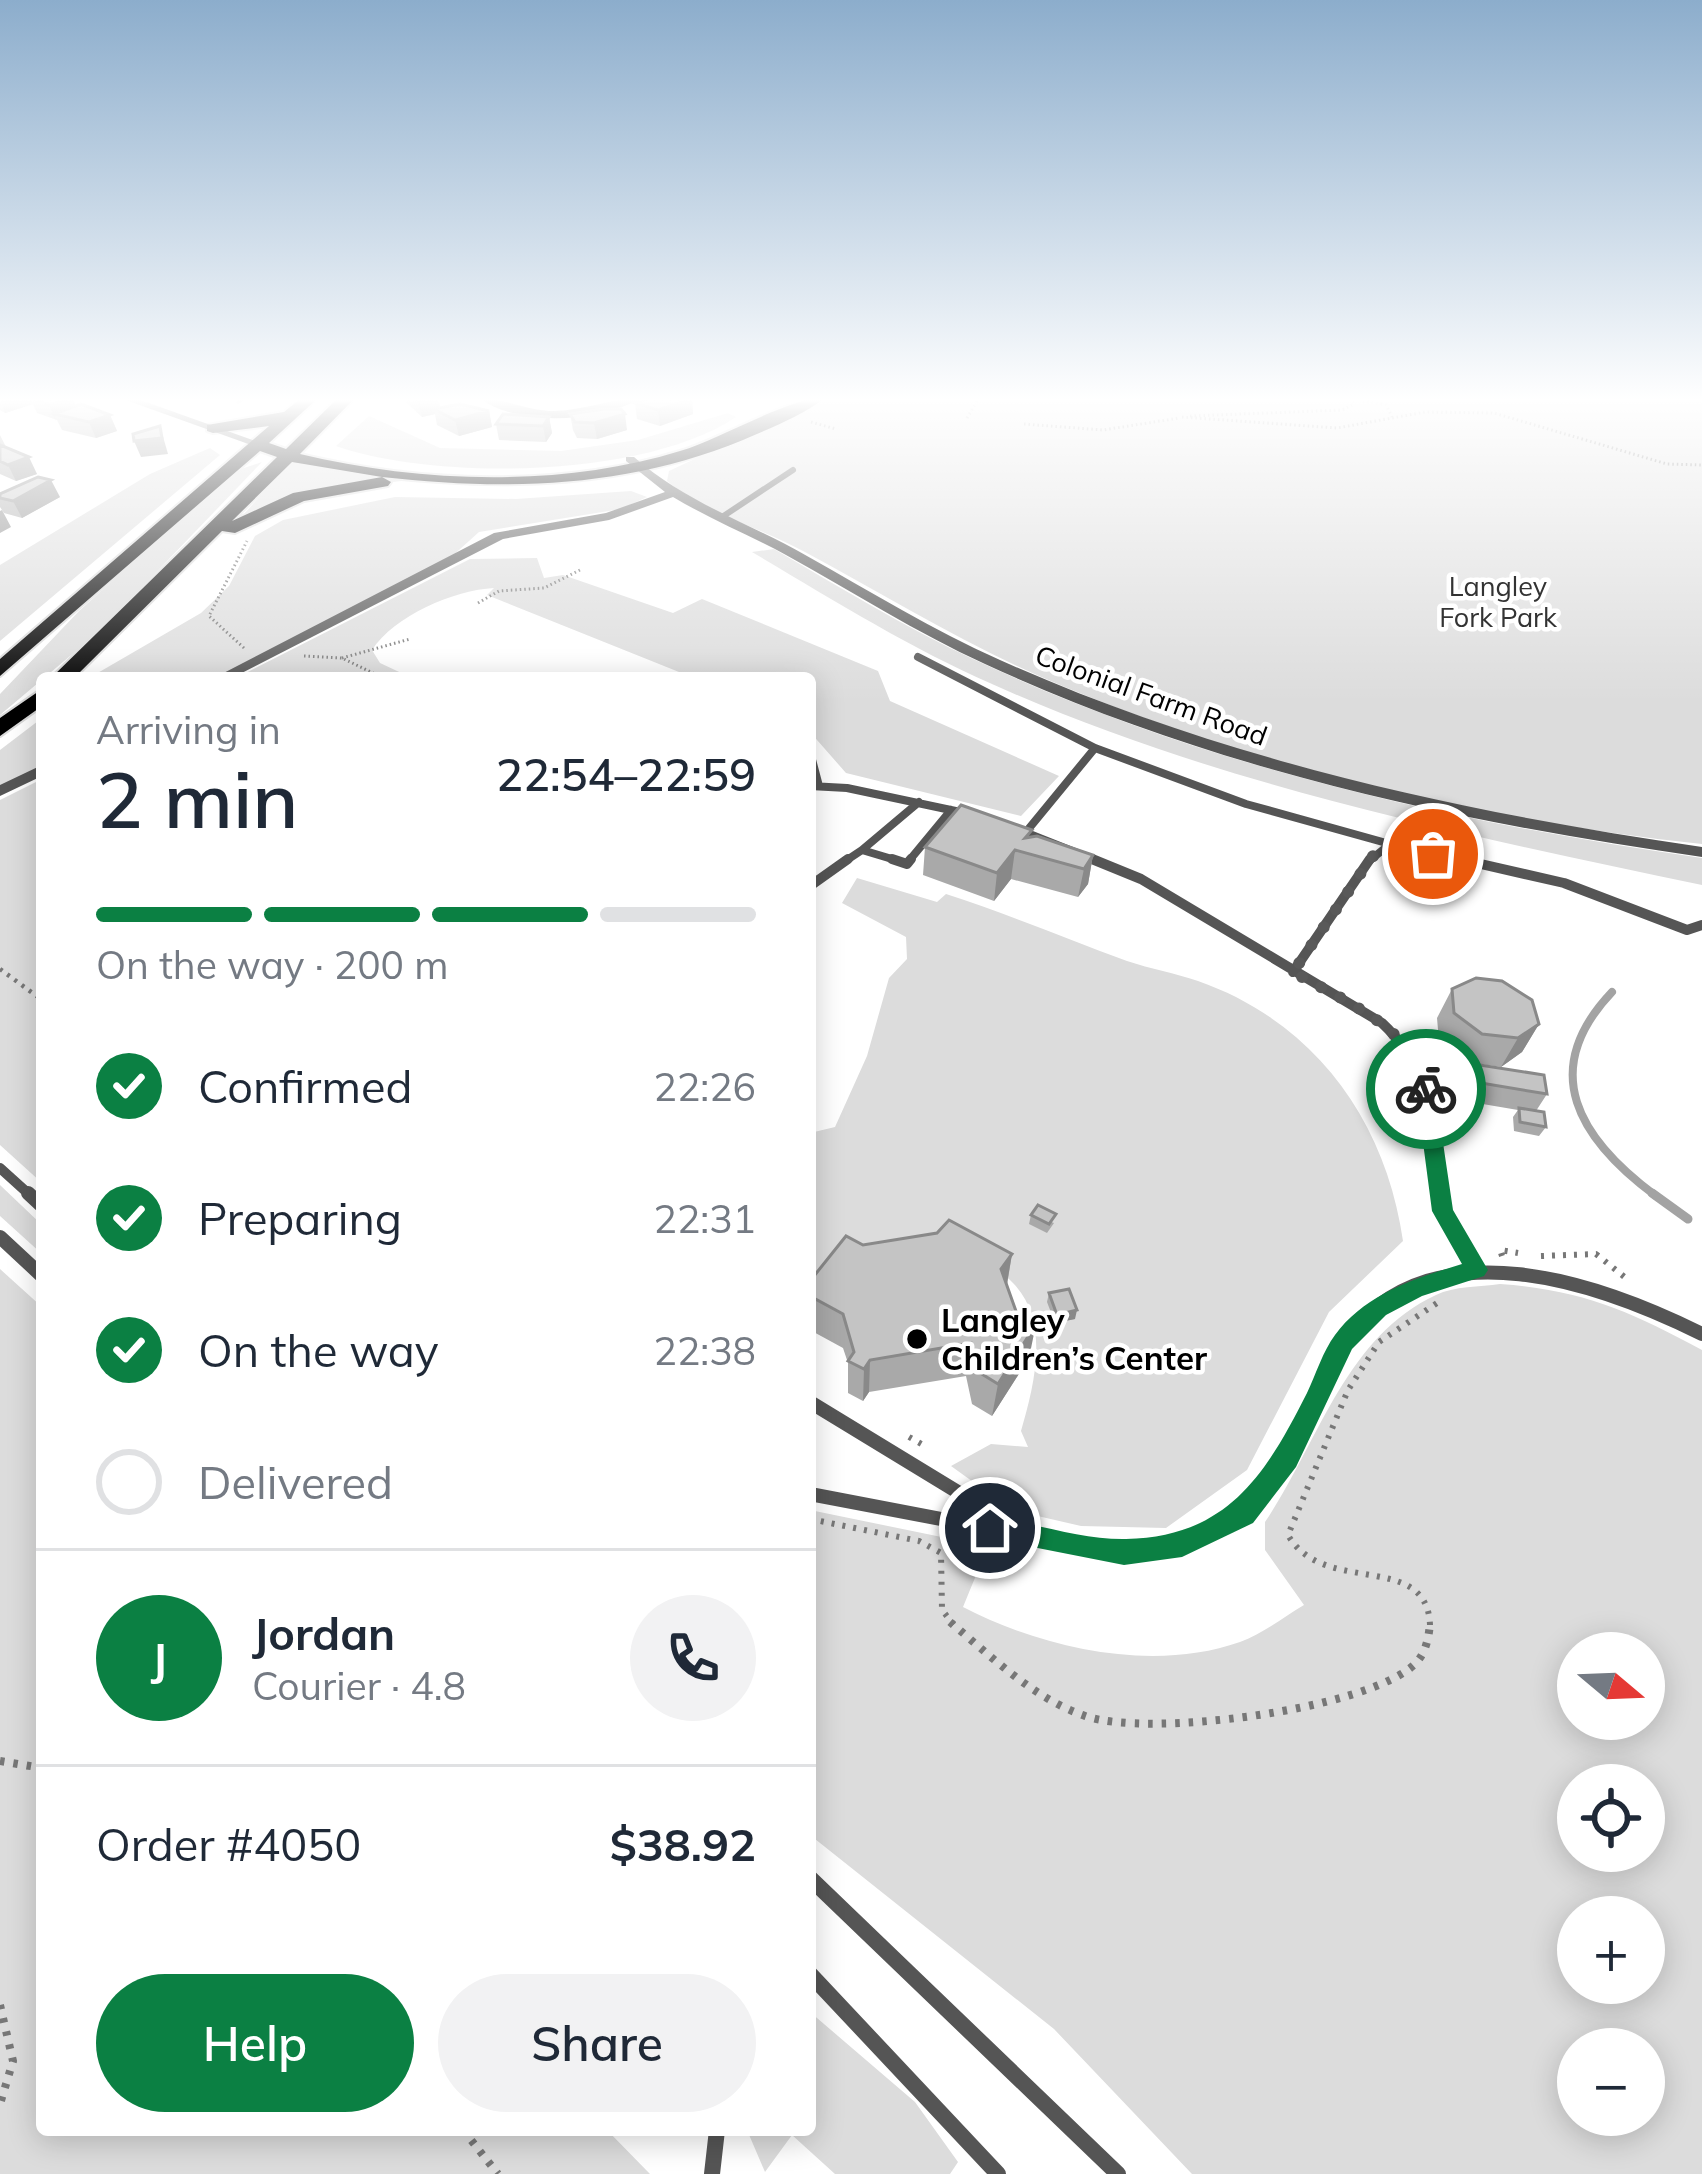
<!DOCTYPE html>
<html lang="en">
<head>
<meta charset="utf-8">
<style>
  body { margin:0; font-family:Mulish,sans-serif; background:#f2f2f3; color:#1f2937; height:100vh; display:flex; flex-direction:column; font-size:45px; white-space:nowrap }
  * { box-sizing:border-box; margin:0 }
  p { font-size:39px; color:#747a83 }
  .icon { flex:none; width:66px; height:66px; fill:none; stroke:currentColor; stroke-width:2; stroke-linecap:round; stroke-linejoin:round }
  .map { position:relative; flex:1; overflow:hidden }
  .drawer { position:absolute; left:36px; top:672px; width:780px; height:1464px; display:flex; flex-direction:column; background:#fff; border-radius:12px; box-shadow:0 6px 30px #0003 }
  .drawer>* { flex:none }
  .needle { width:78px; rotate:109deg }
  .tools { position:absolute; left:1557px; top:1632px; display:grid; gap:24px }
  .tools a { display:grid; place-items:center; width:108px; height:108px; border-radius:50%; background:#fff; box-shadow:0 6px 30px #0003; font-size:60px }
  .pin { position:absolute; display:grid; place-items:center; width:102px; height:102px; color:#fff; margin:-51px; border:6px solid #fff; border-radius:50%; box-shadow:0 3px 12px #0007 }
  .courier { position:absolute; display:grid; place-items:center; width:120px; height:120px; margin:-60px; border:9px solid #0b8043; border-radius:50%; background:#fff; color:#222; box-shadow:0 3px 15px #0007 }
  .overview em { font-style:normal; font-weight:600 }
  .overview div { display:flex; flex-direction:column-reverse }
  .overview { display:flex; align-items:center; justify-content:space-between; height:204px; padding:0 60px }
  h1 { font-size:78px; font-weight:600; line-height:90px }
  .bar { display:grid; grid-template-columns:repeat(4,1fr); gap:18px 12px; align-content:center; height:144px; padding:0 60px }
  .bar i { height:15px; border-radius:9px; background:#e0e1e3 }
  .bar .active { background:#0b8043 }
  .bar p { grid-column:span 4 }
  .line { display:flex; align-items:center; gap:30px; padding:0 60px; border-top:3px solid #e0e1e3 }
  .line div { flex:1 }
  .round { display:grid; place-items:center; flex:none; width:126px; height:126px; border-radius:63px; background:#f2f2f3 }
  ol { padding:0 60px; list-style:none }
  li { display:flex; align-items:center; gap:36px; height:132px }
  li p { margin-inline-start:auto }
  li .icon { padding:12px; border-radius:50%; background:#0b8043; color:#fff; stroke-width:4 }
  li:last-child { color:#747a83 }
  li i { width:66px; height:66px; border:6px solid #e0e1e3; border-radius:50% }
  .cta { display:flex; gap:24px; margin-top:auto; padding:24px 60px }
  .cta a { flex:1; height:138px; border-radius:72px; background:#0b8043; color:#fff; font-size:48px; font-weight:600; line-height:138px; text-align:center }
  .cta a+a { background:#f2f2f3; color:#1f2937 }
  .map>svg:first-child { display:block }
  .green { fill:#dcdcdc; fill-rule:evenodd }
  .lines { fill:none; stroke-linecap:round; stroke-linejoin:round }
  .stream-far1 { stroke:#a3a3a3; stroke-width:8 }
  .stream { stroke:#a3a3a3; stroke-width:9 }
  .primary-casing { stroke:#dbdbdb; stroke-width:4 }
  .path-far3 { stroke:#777; stroke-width:3; stroke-dasharray:1.5 3; stroke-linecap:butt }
  .path-far2 { stroke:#777; stroke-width:4.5; stroke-dasharray:3 6; stroke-linecap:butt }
  .path-far1 { stroke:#777; stroke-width:6; stroke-dasharray:3 8; stroke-linecap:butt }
  .path { stroke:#777; stroke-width:8; stroke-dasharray:4.5 9; stroke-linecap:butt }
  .service-far4 { stroke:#555; stroke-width:6 }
  .service-far3 { stroke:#555; stroke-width:8 }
  .service-far2 { stroke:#555; stroke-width:10 }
  .service-far1 { stroke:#555; stroke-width:14 }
  .service { stroke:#555; stroke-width:16 }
  .minor { fill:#555; fill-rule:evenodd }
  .primary { fill:#000; fill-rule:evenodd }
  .wall { fill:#a9a9a9 }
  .shaded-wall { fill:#898989 }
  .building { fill:#c4c4c4; stroke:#898989; stroke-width:3 }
  .route { fill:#0b8043 }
  .done { stroke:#595959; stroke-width:12; stroke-dasharray:0 21.6 }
  .poi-dot { fill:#000; stroke:#fff; stroke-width:4.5 }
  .labels { text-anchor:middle; stroke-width:9; stroke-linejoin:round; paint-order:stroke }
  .far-park-label { font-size:27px; fill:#333; stroke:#fff }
  .far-street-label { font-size:27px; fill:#000; stroke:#fff }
  .poi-label { font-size:33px; font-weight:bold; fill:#000; stroke:#fff; text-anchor:start }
</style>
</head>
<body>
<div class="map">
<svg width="1702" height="2174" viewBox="0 0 1702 2174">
  <rect width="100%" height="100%" fill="#fff"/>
  <path class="green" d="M 825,398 L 1702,398 L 1702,844 C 1478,820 1246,766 1039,676 C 958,640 883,594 805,552 C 761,528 705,513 667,481 L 669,471 Z
    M 728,413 L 736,417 C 646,478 437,481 336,446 L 369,416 L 440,448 L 561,451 L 638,440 Z
    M 210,448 L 220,455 L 0,641 L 0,565 L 150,474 Z
    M 291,461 L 417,479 L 297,494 L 244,514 Z
    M 262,462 L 101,630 L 0,715 L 0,694 L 79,611 L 235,471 Z
    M 631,491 L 647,497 L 621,509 L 479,532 L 449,559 L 215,678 L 89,678 L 201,613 L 229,586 L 255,536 L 283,520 L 395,497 L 516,499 Z
    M 774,549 C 839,587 905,627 973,659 C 1203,767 1453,822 1702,858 L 1702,885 C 1461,834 1217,785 992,684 C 908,647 830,598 752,552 Z
    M 537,558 L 544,578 L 563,575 L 673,613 L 702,599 L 878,671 L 890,701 L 1059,776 L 1021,816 L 846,773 L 810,732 L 810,678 L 694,678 L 487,595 L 494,588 C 454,590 394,616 372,650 L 380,663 L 412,678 L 236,678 L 470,559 Z
    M 42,718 L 42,766 L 0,788 L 0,750 Z
    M 42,779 L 42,1183 L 0,1145 L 0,800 Z
    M 857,878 L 937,902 L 946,894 C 1008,914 1067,939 1127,961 C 1151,969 1175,973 1198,981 C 1315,1022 1386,1121 1403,1241 L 1329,1312 L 1247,1470 L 1166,1528 L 1081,1526 L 1012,1510 L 951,1466 L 991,1444 L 1028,1447 L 1021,1431 C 1034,1386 1051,1322 1013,1283 C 1003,1272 986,1264 973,1255 L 810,1285 L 810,1133 L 835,1127 L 867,1056 L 889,978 L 907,959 L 906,937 L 842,903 Z
    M 0,1185 L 42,1225 L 42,1254 L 0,1216 Z
    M 0,1269 L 42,1307 L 42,2130 L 607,2130 L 650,2174 L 0,2174 Z
    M 1500,1284 C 1583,1290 1629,1311 1702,1350 L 1702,2174 L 1192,2174 L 1054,2029 L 810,1835 L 810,1510 L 961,1541 L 979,1568 L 963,1607 C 1042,1648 1152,1673 1240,1642 C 1262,1634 1284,1617 1304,1605 L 1265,1550 L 1265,1522 C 1318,1444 1345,1337 1436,1295 C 1454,1286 1480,1287 1500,1284 ZM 1578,1653 L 1644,1653 L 1644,1719 L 1578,1719 ZM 1578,1785 L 1644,1785 L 1644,1851 L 1578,1851 ZM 1578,1917 L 1644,1917 L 1644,1983 L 1578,1983 ZM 1578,2049 L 1644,2049 L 1644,2115 L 1578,2115 Z
    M 810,2012 L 915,2102 L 958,2162 L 950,2174 L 835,2174 L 792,2135 L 765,2172 L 747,2130 L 810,2130 Z"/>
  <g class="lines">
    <path class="stream-far1" d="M 1612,992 C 1537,1071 1579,1139 1656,1196"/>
    <path class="stream" d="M 1652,1193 L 1688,1219"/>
    <g class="primary-casing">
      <path id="primary" d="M 301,398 L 318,398 L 269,443 L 286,449 L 338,398 L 355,398 L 300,454 C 421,483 560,488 680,451 C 721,439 789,397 825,398 C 802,416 770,428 743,440 C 626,488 507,491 382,477 L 391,482 L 388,486 L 304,501 L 235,533 L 222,531 L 74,678 L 51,678 L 277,457 L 260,451 L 0,676 L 0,659 L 269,426 L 213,433 L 207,431 L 207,425 L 284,412 ZM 292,462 L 382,477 L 293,493 L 232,521 Z
        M 42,689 L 42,706 L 0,736 L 0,718 Z"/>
    </g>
    <path class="path-far3" d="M 1694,398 L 1702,399
      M 1354,399 L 1386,405 L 1392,417
      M 1190,416 L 1342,410 L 1354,404 L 1353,398
      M 1182,417 L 1337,428 L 1425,412 L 1494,413 L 1667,464 L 1702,465
      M 967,418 L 979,398
      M 811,422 L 836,429
      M 1024,424 L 1103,430 L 1179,418
      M 478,603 L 499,591 L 544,588 L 582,569
      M 244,648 L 209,616 L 247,541
      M 304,656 L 342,658 L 383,678
      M 342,658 L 410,639"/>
    <path class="path-far2" d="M 0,969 L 42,1000"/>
    <path class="path-far1" d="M 1502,1256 L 1500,1250 L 1518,1253
      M 1541,1256 L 1596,1254 L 1627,1279
      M 909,1437 L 925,1446
      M 810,1519 L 919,1541 L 941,1553 L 942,1610 L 954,1625
      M 1430,1625 C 1427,1550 1323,1597 1288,1535 L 1348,1390 L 1379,1342 L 1443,1299"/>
    <path class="path" d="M 950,1622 C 992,1657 1033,1698 1085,1716 C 1148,1738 1366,1710 1415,1664 C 1426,1653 1429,1637 1430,1622
      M 0,1761 L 42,1768
      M 0,2005 L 13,2061 L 0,2104
      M 463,2130 L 498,2174"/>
    <path class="service-far4" d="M 722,517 L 793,470"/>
    <path class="service-far3" d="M 918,657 L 1095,748 L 1246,804 L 1390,844
      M 810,752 L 819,786
      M 810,786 L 847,788 L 965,813
      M 1017,829 L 1100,862
      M 1026,832 L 1095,748
      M 862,850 L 919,802
      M 844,862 L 862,850 L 902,862
      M 908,862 L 951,810
      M 1368,862 L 1390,844 L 1472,862"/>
    <path class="service-far2" d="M 892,859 L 907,864 L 911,859
      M 1092,859 L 1141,879 L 1382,1023 C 1432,1069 1431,1132 1441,1196
      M 1459,859 L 1564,883 L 1687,930 L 1702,925
      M 810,886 L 848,859
      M 1293,972 L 1370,859
      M 0,1168 L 31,1196"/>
    <path class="service-far1" d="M 28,1193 L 42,1206
      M 1440,1193 L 1443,1211 L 1477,1270
      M 0,1237 L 42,1276
      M 810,1402 L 1030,1536 L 810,1494
      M 1030,1536 C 1131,1563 1236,1550 1291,1450 C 1311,1413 1322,1370 1348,1336 C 1435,1224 1601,1284 1702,1334"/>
    <path class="service" d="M 810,1878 L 1118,2174
      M 810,1974 L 998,2174
      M 712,2174 L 717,2130"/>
    <path class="minor" d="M 120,398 L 135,398 L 264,444 L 254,446 Z
      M 479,398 C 504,398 528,411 555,411 C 585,410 613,398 642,398 C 598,422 521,428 479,398 Z
      M 626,457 L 634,457 C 685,502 749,523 807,556 C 871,592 933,630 1000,660 C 1223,760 1461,812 1702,847 L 1702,857 C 1457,822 1212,769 985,664 C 917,633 853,592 786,555 C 749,535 710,519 673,497 L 609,520 L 503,539 L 232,678 L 214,678 L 494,533 L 606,513 L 665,492 L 626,461 Z
      M 42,765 L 42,776 L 0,796 L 0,785 Z"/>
    <use href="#primary" class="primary"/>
  </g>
  <path class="wall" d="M 0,398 L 72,398 L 76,406 L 110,415 L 117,431 L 96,438 L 62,430 L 57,420 L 37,413 L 33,404 L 5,413 L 0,410 Z
    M 405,398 L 438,398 L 440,408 L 489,411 L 492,427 L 459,436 L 437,425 L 435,414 L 422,417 L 406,402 Z
    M 648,398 L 716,398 L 692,399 L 693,414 L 660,426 L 637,419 L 635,403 Z
    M 570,414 L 627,430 L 597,439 L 577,438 L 573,430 Z
    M 549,417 L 552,433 L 546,442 L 499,440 L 496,424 Z
    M 0,435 L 6,447 L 37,474 L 16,481 L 0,474 Z
    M 0,494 L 60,497 L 22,518 L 4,513 L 0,507 Z
    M 1031,837 L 1093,855 L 1088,884 L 1078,897 L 1011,879 L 994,901 L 923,875 L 925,847 Z
    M 1452,989 L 1539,1024 L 1522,1052 L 1501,1067 L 1466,1062 L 1439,1041 L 1437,1018 Z
    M 1467,1063 L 1547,1094 L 1536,1111 L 1546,1127 L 1539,1136 L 1514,1131 L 1513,1117 L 1518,1110 L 1459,1100 L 1457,1081 Z
    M 1031,1215 L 1054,1223 L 1047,1233 L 1029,1224 Z
    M 863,1245 L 1012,1254 L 1007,1285 L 1029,1358 L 992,1416 L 972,1404 L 966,1376 L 869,1392 L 863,1401 L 848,1393 L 848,1363 L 843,1348 L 810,1330 L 810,1281 Z
    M 1049,1293 L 1075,1319 L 1055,1323 L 1047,1302 Z"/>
  <path class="shaded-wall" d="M 0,398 L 30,398 L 33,404 L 5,413 Z
    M 69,398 L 72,398 L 79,413 L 54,414 L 56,421 L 49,405 Z
    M 235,398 L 252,398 L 237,404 Z
    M 431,398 L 438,398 L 441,412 L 434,409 L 435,414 L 422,417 L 418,401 Z
    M 692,399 L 693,414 L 660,426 L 658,410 Z
    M 489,411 L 492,427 L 459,436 L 455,420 Z
    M 625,414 L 627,430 L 597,439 L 594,423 Z
    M 110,415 L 117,431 L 96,438 L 89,422 Z
    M 549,417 L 552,433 L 546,442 L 543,426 Z
    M 160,426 L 168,454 L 141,457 L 134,441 Z
    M 29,457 L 37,474 L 16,481 L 8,465 Z
    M 51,480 L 60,497 L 22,518 L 13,501 Z
    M 2,510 L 11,527 L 0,533 L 0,511 Z
    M 1015,850 L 1011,879 L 994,901 L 997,873 Z
    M 1093,855 L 1088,884 L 1078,897 L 1084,869 Z
    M 1539,1024 L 1522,1052 L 1501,1067 L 1518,1038 Z
    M 1012,1254 L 1006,1289 L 1001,1269 Z
    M 1077,1310 L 1075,1319 L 1055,1323 L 1057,1315 Z
    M 1036,1324 L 1029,1358 L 992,1416 L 998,1384 Z
    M 870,1360 L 869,1392 L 863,1401 L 864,1369 Z"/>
  <path class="building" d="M 31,398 L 69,398 L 49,405 Z
    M 648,398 L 690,398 L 692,399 L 658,410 L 635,403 Z
    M 81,404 L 110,415 L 89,422 L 54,414 Z
    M 460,404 L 489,411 L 455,420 L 434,409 Z
    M 604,409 L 621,409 L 625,414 L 594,423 L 575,422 L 570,414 Z
    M 503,414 L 549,417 L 543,426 L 496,424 Z
    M 160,426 L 162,438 L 134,441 L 133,434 Z
    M 0,445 L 29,457 L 8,465 L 0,461 Z
    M 38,477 L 51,480 L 13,501 L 0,498 L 0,494 Z
    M 961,805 L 1032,830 L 1025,838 L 1037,836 L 1093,855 L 1084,869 L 1015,850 L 997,873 L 925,847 Z
    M 1476,978 L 1502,981 L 1532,1000 L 1539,1024 L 1518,1038 L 1482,1034 L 1454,1013 L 1452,989 Z
    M 1467,1063 L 1544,1075 L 1547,1094 L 1469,1081 Z
    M 1519,1108 L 1544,1112 L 1546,1127 L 1520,1122 Z
    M 1038,1205 L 1056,1214 L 1049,1224 L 1031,1215 Z
    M 949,1220 L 1012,1254 L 1001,1269 L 1017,1314 L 1036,1324 L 998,1384 L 977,1371 L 971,1343 L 870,1360 L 864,1369 L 848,1361 L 854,1352 L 843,1314 L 810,1296 L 810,1281 L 846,1236 L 863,1245 L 937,1233 Z
    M 1069,1289 L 1077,1310 L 1057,1315 L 1049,1293 Z"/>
  <linearGradient id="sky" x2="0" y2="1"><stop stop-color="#8cadcc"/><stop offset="0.57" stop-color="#fff"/><stop offset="1" stop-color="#fff" stop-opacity="0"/></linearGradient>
  <rect width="1702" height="702" fill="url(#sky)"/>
  <path class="route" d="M 1426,1081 L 1435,1089 L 1453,1210 L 1488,1270 L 1484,1276 L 1422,1296 L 1386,1315 L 1352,1349 L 1296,1467 L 1253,1523 L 1182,1557 L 1124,1565 L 981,1537 L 977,1528 L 990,1516 C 1033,1523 1083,1540 1126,1539 C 1228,1537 1266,1474 1307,1393 C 1316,1374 1323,1351 1335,1335 C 1366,1293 1416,1278 1462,1264 L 1432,1211 L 1416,1089 Z"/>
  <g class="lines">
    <path class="done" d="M 1426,1089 C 1413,1026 1343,1001 1293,972 L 1372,857 L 1390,844 L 1433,854"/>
  </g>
  <circle class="poi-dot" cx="917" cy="1339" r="12"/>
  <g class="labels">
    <g class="far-park-label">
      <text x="1498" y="596">Langley<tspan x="1498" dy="31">Fork Park</tspan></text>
    </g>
    <g class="far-street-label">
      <text transform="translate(1151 696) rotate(20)" y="9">Colonial Farm Road</text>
    </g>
    <g class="poi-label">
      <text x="941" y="1332">Langley<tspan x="941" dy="38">Children’s Center</tspan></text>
    </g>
  </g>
</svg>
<div class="tools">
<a><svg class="needle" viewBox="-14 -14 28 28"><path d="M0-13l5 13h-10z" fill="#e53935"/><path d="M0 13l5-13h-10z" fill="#747a83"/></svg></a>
<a><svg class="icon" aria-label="locate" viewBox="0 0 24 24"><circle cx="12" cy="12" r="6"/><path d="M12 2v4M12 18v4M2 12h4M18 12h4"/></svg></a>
<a>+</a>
<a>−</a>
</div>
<div class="pin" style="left:1433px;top:854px;background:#ea580c"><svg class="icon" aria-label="bag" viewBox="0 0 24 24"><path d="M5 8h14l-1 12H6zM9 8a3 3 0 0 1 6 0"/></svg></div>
<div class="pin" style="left:990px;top:1528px;background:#1f2937"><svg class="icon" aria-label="home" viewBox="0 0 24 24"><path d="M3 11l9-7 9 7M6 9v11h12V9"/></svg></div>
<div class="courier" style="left:1426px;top:1089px"><svg class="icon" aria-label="bike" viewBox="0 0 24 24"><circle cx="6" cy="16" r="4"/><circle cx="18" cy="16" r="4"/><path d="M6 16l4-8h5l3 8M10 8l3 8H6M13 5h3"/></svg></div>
<section class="drawer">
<div class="overview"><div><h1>2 min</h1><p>Arriving in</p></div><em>22:54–22:59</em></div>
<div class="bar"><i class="active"></i><i class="active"></i><i class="active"></i><i></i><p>On the way · 200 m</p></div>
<ol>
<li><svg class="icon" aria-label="check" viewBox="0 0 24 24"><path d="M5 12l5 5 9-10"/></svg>Confirmed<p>22:26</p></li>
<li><svg class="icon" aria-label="check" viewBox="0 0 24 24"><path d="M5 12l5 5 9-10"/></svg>Preparing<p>22:31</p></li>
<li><svg class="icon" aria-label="check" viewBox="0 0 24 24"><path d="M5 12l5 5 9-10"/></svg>On the way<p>22:38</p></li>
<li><i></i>Delivered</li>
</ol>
<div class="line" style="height:216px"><b class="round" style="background:#0b8043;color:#fff">J</b><div><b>Jordan</b><p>Courier · 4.8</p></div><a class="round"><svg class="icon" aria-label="phone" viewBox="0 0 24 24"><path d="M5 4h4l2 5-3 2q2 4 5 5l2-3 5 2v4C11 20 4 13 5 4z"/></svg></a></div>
<div class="line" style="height:156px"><div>Order #4050</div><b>$38.92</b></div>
<div class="cta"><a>Help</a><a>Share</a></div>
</section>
</div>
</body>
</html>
